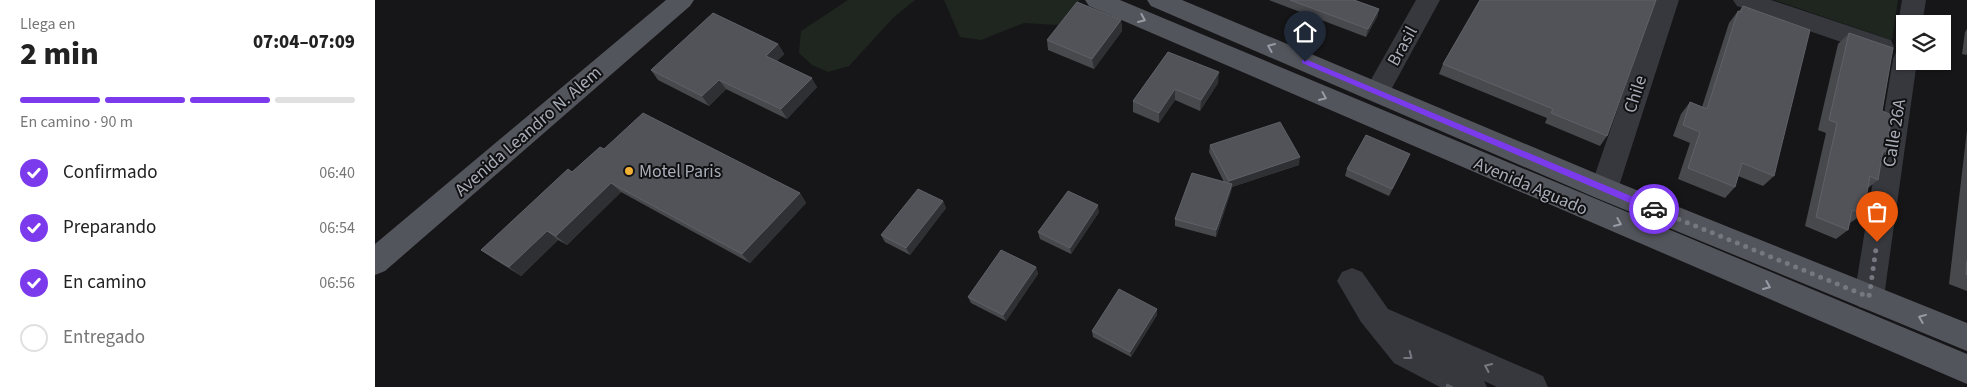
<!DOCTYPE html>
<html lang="es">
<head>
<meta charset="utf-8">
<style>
  body { margin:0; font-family:"Source Sans 3",sans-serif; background:#f6f6f6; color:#222; height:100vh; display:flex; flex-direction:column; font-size:19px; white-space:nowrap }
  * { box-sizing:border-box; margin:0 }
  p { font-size:16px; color:#767676 }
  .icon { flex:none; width:28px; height:28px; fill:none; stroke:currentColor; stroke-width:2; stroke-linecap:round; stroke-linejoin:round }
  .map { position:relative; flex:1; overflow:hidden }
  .details { display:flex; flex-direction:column; background:#fff; width:375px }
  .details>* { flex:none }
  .controls { position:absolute; left:1521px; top:15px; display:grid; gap:10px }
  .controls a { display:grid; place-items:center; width:55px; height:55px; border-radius:0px; background:#fff; box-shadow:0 1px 4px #0004; font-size:25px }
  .pin { position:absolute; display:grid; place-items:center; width:42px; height:42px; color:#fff; margin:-51px -21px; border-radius:50% 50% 50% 0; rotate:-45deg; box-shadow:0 0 5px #0007 }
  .pin .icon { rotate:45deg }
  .courier { position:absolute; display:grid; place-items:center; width:50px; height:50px; margin:-25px; border:4px solid #7c3aed; border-radius:50%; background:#fff; color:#222; box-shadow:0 1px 6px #0007 }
  .headline em { font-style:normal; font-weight:800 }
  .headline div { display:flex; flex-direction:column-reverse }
  .headline { display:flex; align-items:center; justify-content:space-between; height:85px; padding:0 20px }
  h1 { font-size:32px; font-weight:800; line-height:38px }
  .bar { display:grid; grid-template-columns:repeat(4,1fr); gap:8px 5px; align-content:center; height:60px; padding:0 20px }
  .bar i { height:6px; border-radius:4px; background:#e0e0e0 }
  .bar .selected { background:#7c3aed }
  .bar p { grid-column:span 4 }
  ol { padding:0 20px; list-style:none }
  li { display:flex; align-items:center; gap:15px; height:55px }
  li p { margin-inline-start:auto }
  li .icon { padding:5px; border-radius:50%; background:#7c3aed; color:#fff; stroke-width:4 }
  li:last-child { color:#767676 }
  li i { width:28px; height:28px; border:2px solid #e0e0e0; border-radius:50% }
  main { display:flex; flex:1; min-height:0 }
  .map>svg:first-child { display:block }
  .green { fill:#1e261f }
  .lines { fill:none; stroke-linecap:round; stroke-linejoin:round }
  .minor { fill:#37383d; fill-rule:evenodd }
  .major { fill:#53555c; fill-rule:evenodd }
  .wall { fill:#47494d }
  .shaded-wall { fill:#2f3033 }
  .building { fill:#525359; stroke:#5f6168 }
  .oneway { stroke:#979ba6 }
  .oneway2 { stroke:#757881 }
  .route { fill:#7c3aed }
  .done { stroke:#757880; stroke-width:5; stroke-dasharray:0 9 }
  .poi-dot { fill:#f2b134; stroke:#111113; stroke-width:2 }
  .labels { text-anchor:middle; stroke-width:4; stroke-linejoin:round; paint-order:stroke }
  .street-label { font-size:18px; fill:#a8adb8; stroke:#111113 }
  .poi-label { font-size:18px; fill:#a8adb8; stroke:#111113; text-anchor:start }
</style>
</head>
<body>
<main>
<section class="details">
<div class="headline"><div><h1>2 min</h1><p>Llega en</p></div><em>07:04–07:09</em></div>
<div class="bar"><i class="selected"></i><i class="selected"></i><i class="selected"></i><i></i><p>En camino · 90 m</p></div>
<ol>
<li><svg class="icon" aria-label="check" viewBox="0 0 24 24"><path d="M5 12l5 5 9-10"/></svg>Confirmado<p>06:40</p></li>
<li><svg class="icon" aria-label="check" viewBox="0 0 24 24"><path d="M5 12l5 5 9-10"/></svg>Preparando<p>06:54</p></li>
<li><svg class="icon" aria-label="check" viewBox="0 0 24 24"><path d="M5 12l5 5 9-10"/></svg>En camino<p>06:56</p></li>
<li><i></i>Entregado</li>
</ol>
</section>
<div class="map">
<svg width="1592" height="387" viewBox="0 0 1592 387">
  <rect width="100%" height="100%" fill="#161618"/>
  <path class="green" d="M 473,0 L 540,0 L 518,18 L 474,66 L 453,72 L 437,65 L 424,53 L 426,31 Z
    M 569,0 L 704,0 L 700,15 L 682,25 L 649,23 L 606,40 L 585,37 Z
    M 1399,0 L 1523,0 L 1517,40 Z"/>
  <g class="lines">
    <path class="minor" d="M 1041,0 L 1065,0 L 1011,99 L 1002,102 L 993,99 L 989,92 Z
      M 1280,0 L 1304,0 L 1243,189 L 1239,197 L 1229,201 L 1219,197 L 1215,189 Z
      M 1358,0 L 1396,0 L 1516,40 L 1519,47 L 1516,54 L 1507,56 L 1362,6 Z
      M 1527,0 L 1551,0 L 1547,24 L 1530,24 L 1530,31 L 1526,30 L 1523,24 Z
      M 1530,49 L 1530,61 L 1542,61 L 1509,297 L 1504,307 L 1494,310 L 1484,307 L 1479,297 L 1518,59 L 1521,52 Z
      M 977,268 L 987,272 L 1013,309 L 1168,376 L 1173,387 L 1122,387 L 1109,381 L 1112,387 L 1065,387 L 1019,363 L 986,322 L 962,281 L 967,272 Z"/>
    <path class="major" d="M 291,0 L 319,0 L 315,6 L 10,271 L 0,275 L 0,244 Z
      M 710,0 L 745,0 L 1592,354 L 1592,384 L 714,6 Z
      M 772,0 L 807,0 L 1239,181 L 1592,323 L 1592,351 L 1219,197 L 776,6 Z"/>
  </g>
  <path class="wall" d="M 894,0 L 979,0 L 1004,9 L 1002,17 L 991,37 Z
    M 1105,0 L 1232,136 L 1225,146 L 1170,123 L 1172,118 L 1064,74 L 1068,64 Z
    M 1368,6 L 1399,176 L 1388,186 L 1363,176 L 1360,187 L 1350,198 L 1303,179 L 1315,143 L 1298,136 L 1306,114 L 1315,102 L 1327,107 L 1354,23 L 1363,11 L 1364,11 Z
    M 746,20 L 747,31 L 719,69 L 673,50 L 672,40 Z
    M 1592,29 L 1592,55 L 1587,54 L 1590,32 Z
    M 1474,33 L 1507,111 L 1511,152 L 1507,155 L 1503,180 L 1493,188 L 1488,214 L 1475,223 L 1473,230 L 1461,239 L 1430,226 L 1451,133 L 1443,130 L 1463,44 Z
    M 403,44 L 409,54 L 402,61 L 442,87 L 412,119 L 351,89 L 334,106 L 283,80 L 276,70 Z
    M 793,52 L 843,83 L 825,111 L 800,100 L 784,123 L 758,112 L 758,101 Z
    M 1592,130 L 1592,291 L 1574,284 Z
    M 835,145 L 924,165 L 857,187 L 856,191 L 841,237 L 800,226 L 800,219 L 849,182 L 834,152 Z
    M 229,149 L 425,193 L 431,203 L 375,263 L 246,192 L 192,245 L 183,240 L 146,276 L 119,259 L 106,250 L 197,172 Z
    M 1032,161 L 1014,196 L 970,176 L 972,169 Z
    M 568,201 L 571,208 L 535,255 L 510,242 L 506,235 Z
    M 724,212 L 696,254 L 665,239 L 663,232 Z
    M 661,267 L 663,274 L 631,321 L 596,303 L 593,297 Z
    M 782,309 L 782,315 L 756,357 L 718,337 L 717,331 Z"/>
  <path class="shaded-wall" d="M 1004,9 L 1002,17 L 991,37 L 993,29 Z
    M 746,20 L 747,31 L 719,69 L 717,59 Z
    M 403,44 L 409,54 L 397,66 L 391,56 Z
    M 844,72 L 843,83 L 825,111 L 826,100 Z
    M 437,78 L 442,87 L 412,119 L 406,109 Z
    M 344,80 L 351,89 L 334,106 L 327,96 Z
    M 800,89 L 800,100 L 784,123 L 784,113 Z
    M 1035,154 L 1032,161 L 1014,196 L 1017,189 Z
    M 925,157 L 924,165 L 857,187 L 856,191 L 841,237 L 841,230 L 853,189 L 854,181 Z
    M 236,183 L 246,192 L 192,245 L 181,236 Z
    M 425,193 L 431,203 L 375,263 L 367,254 Z
    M 568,201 L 571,208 L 535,255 L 531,248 Z
    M 723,205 L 724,212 L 696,254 L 695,248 Z
    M 172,231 L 183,240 L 146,276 L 134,267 Z
    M 661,267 L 663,274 L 631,321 L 628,315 Z
    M 782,309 L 782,315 L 756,357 L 755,352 Z"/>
  <path class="building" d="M 915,0 L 979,0 L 1004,9 L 993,29 Z
    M 1105,0 L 1281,0 L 1232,136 L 1176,113 L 1178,109 L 1068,64 Z
    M 702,2 L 746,20 L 717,59 L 672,40 Z
    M 1368,6 L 1435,30 L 1399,176 L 1367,163 L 1360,187 L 1313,168 L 1325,132 L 1308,125 L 1315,102 L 1332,109 L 1363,11 L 1366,12 Z
    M 338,13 L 403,44 L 391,56 L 437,78 L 406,109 L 344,80 L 327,96 L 276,70 Z
    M 1474,33 L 1518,48 L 1507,111 L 1517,115 L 1511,152 L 1508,150 L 1503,180 L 1495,176 L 1488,214 L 1477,210 L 1473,230 L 1441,217 L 1462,123 L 1454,120 Z
    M 793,52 L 844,72 L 826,100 L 800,89 L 784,113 L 758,101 Z
    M 268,113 L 425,193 L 367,254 L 236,183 L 181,236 L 172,231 L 134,267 L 106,250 L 193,169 L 197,172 L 225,147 L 229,149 Z
    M 905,122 L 925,157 L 854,181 L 835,145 Z
    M 991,135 L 1035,154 L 1017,189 L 972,169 Z
    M 817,173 L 857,184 L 841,230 L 800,219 Z
    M 543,189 L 568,201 L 531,248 L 506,235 Z
    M 693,191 L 723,205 L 695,248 L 663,232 Z
    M 626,250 L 661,267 L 628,315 L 593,297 Z
    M 1592,261 L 1592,275 L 1591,274 Z
    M 744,289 L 782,309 L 755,352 L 717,331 Z
    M 1072,384 L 1078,387 L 1071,387 Z"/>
  <defs><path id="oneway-chevron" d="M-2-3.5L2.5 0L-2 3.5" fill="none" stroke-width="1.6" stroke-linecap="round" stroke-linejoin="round" transform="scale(1.25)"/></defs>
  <g class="oneway">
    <use href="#oneway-chevron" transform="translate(767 19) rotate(23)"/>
    <use href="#oneway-chevron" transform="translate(896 47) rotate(-157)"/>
    <use href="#oneway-chevron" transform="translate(948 97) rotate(23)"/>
    <use href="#oneway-chevron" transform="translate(1243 223) rotate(23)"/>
    <use href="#oneway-chevron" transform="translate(1392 286) rotate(23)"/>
    <use href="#oneway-chevron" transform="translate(1547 318) rotate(-158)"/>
  </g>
  <g class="oneway2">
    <use href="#oneway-chevron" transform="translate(1034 356) rotate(37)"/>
    <use href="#oneway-chevron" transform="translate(1113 367) rotate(-156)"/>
  </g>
  <path class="route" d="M 930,59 L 1282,207 L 1283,209 L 1282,212 L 1276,212 L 927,63 L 927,60 Z"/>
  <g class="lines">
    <path class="done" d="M 1279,209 L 1494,297 L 1502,242"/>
  </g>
  <circle class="poi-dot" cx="254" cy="171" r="5"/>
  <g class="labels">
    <g class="street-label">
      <text transform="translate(1027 46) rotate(-61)" y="6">Brasil</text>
      <text transform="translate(1260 94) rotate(-72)" y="6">Chile</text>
      <text transform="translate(153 131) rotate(-41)" y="6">Avenida Leandro N. Alem</text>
      <text transform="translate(1519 133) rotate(-81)" y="6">Calle 26A</text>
      <text transform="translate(1156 186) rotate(23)" y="6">Avenida Aguado</text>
    </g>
    <g class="poi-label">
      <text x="264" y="177">Motel Paris</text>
    </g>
  </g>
</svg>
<div class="controls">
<a><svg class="icon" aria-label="layers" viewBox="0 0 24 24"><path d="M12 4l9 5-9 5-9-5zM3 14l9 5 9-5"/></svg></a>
</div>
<div class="pin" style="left:1502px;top:242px;background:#ea580c"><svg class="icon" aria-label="bag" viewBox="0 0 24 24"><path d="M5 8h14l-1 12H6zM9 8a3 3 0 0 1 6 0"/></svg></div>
<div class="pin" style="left:930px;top:62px;background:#1f2937"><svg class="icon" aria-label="home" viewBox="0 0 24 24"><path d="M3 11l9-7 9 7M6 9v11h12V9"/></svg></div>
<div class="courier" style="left:1279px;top:209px"><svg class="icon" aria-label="car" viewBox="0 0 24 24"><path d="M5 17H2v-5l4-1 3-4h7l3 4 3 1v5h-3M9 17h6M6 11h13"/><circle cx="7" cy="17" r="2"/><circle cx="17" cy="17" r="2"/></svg></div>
</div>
</main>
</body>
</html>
